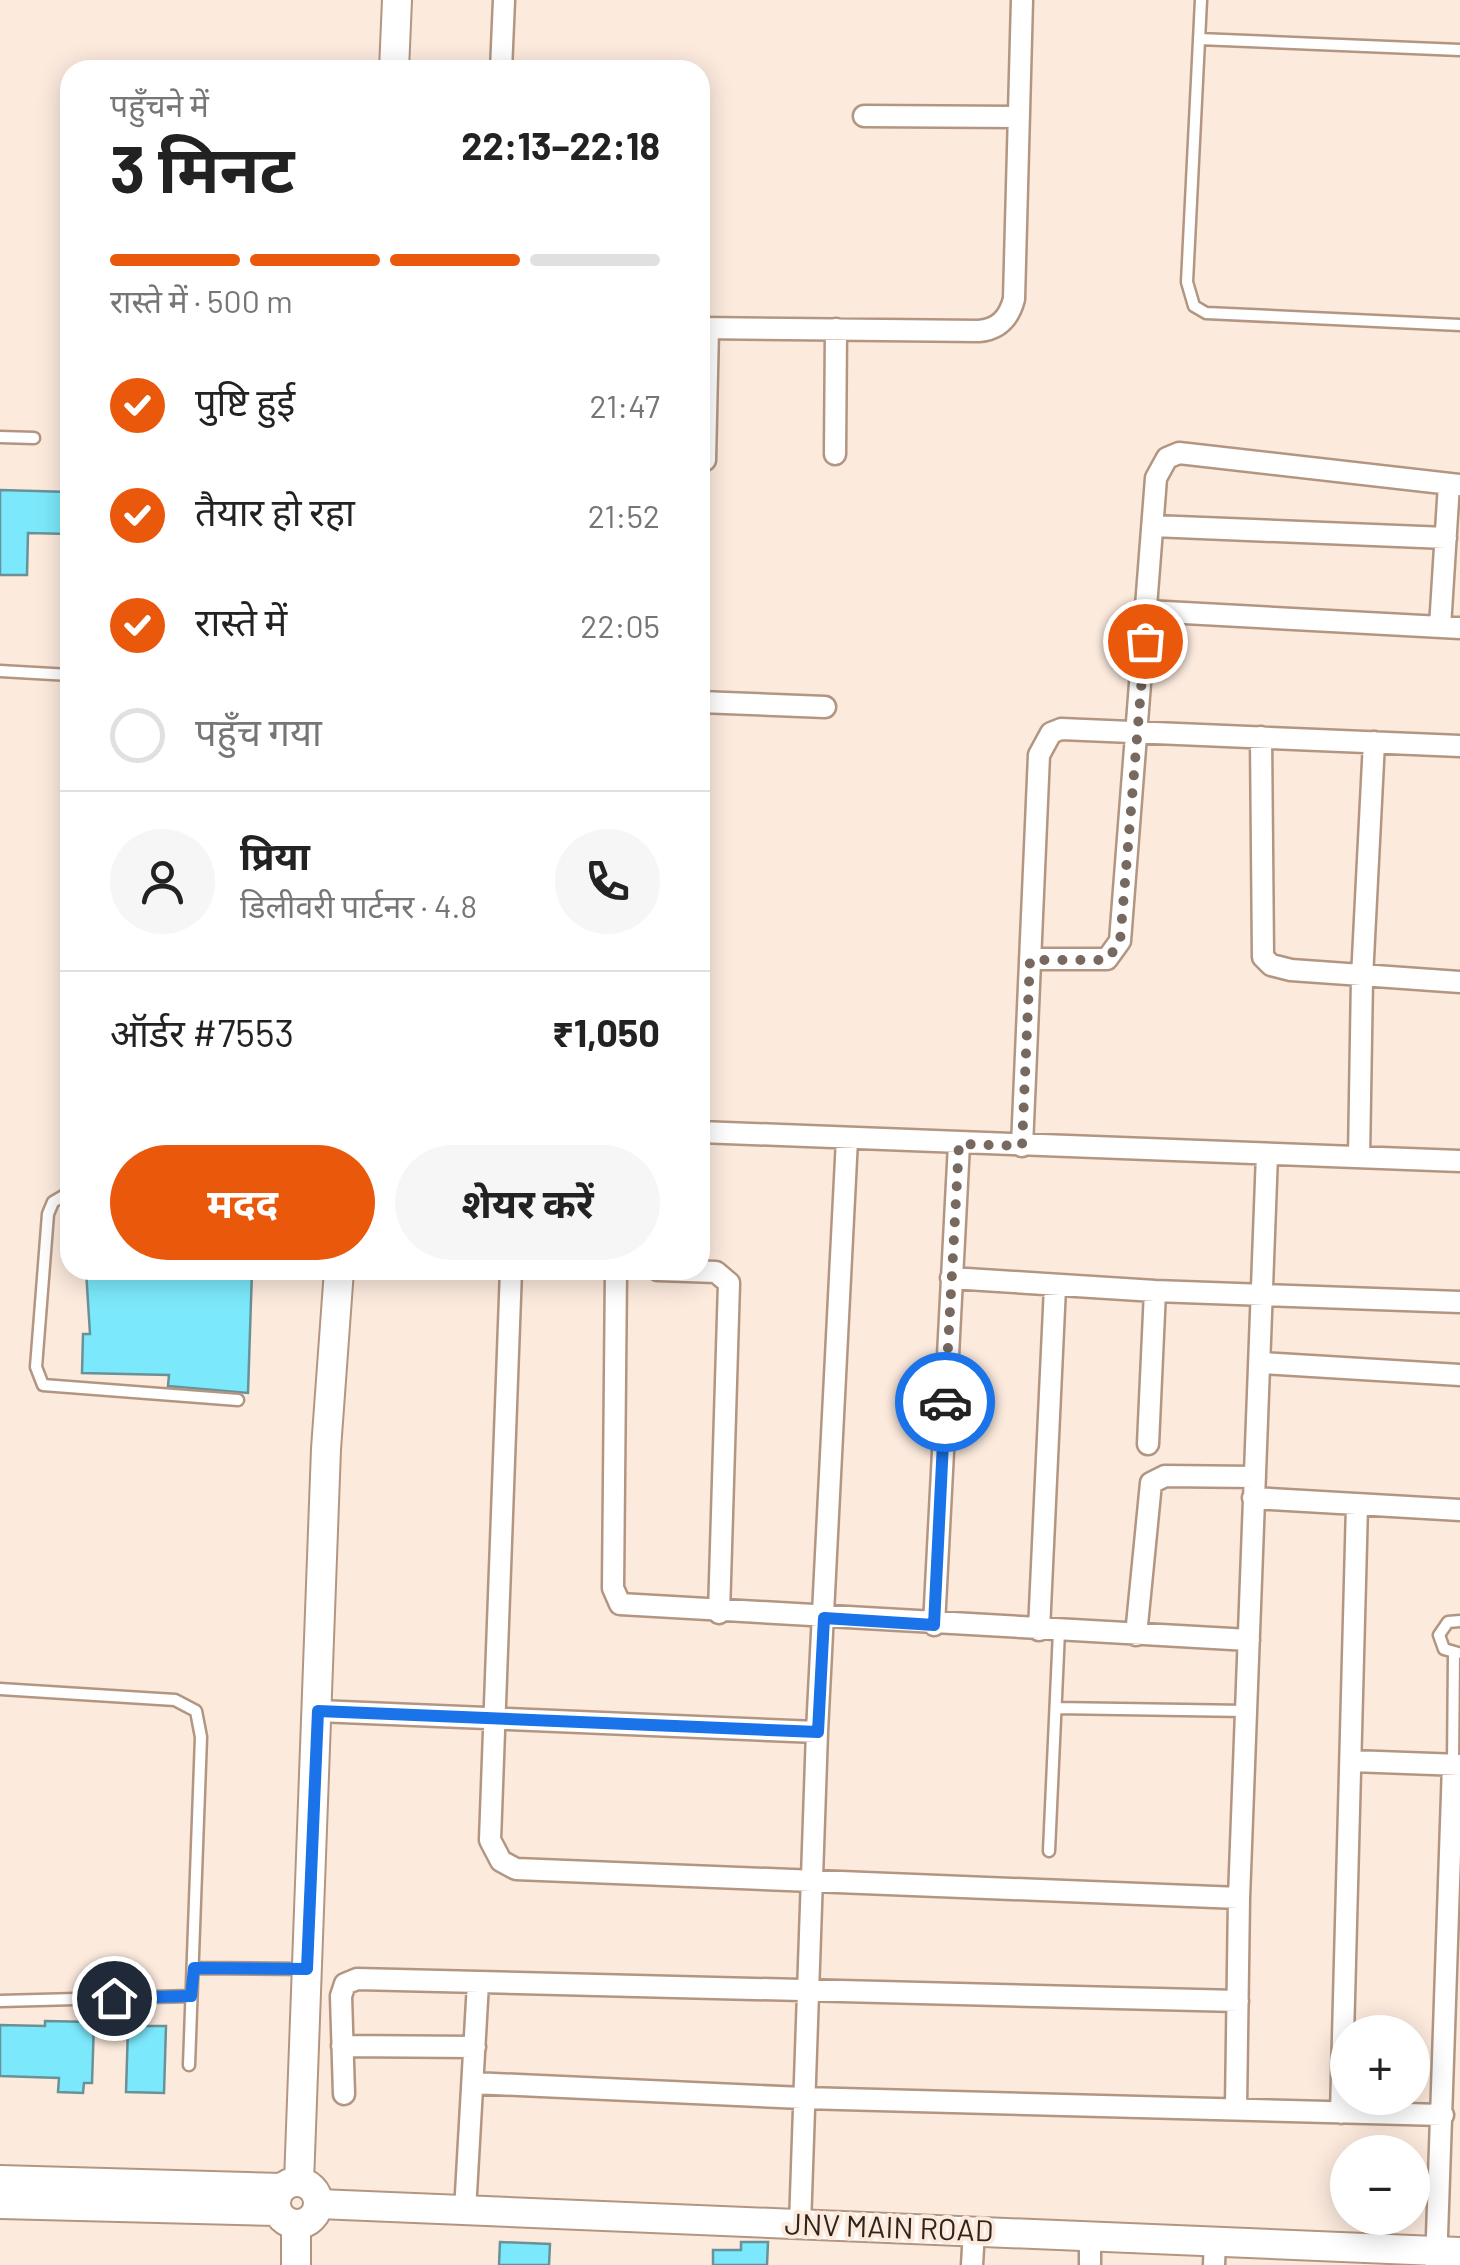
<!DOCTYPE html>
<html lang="hi">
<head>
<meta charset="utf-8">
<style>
  body { margin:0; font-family:Barlow,"Noto Sans Devanagari",sans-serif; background:#f6f6f6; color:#222; height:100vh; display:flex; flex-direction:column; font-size:38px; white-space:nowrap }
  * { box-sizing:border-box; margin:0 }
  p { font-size:32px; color:#767676 }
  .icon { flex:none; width:55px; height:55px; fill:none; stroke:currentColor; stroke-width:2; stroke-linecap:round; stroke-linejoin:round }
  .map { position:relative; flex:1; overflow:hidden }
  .panel { position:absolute; left:60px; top:60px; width:650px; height:1220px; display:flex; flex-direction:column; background:#fff; border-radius:30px; box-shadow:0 5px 25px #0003 }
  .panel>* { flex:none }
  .tools { position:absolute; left:1330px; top:2015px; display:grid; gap:20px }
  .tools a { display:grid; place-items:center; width:100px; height:100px; border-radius:50%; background:#fff; box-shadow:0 5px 25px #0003; font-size:50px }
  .pin { position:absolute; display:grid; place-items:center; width:85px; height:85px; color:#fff; margin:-42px; border:5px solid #fff; border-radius:50%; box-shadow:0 2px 10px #0007 }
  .courier { position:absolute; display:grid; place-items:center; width:100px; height:100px; margin:-50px; border:8px solid #1a73e8; border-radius:50%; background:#fff; color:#222; box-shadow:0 2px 12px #0007 }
  .overview em { font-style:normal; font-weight:700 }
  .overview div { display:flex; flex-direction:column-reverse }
  .overview { display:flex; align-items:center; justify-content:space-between; height:170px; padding:0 50px }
  h1 { font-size:65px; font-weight:700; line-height:75px }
  .bar { display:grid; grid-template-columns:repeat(4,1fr); gap:15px 10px; align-content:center; height:120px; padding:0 50px }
  .bar i { height:12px; border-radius:8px; background:#e0e0e0 }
  .bar .current { background:#ea580c }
  .bar p { grid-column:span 4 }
  .line { display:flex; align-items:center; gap:25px; padding:0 50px; border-top:2px solid #e0e0e0 }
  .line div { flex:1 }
  .round { display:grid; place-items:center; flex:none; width:105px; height:105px; border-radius:52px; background:#f6f6f6 }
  ol { padding:0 50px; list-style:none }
  li { display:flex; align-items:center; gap:30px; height:110px }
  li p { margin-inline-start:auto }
  li .icon { padding:10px; border-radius:50%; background:#ea580c; color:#fff; stroke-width:4 }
  li:last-child { color:#767676 }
  li i { width:55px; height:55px; border:5px solid #e0e0e0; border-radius:50% }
  .cta { display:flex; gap:20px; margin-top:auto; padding:20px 50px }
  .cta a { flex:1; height:115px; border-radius:60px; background:#ea580c; color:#fff; font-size:40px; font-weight:700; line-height:115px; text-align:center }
  .cta a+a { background:#f6f6f6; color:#222 }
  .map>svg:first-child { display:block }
  .building { fill:#7be9fb; stroke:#6a9198; stroke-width:2.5 }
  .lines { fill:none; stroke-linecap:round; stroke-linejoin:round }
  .lane-casing { stroke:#b29682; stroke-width:15 }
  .street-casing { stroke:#b29682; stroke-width:25 }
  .secondary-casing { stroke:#b29682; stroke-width:32 }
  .lane { stroke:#fff; stroke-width:10 }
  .street { stroke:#fff; stroke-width:20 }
  .secondary { stroke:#fff; stroke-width:28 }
  .done { stroke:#77695f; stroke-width:10; stroke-dasharray:0 18 }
  .route { stroke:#1a73e8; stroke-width:12 }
  .labels { text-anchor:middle; stroke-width:8; stroke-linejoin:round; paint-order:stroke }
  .street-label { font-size:30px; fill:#2f231b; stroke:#fceadd }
</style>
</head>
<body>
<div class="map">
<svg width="1460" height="2265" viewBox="0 0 1460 2265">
  <rect width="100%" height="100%" fill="#fceadd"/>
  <path class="building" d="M 0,490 L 70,492 L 70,534 L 28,533 L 27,575 L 0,575 Z
    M 86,1270 L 252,1270 L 248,1393 L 168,1386 L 169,1375 L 82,1373 L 83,1334 L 90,1334 Z
    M 45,2021 L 94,2022 L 92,2083 L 84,2083 L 83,2093 L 58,2092 L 59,2078 L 0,2076 L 0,2025 L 45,2026 Z
    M 128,2026 L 166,2026 L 164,2093 L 126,2092 Z
    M 500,2242 L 550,2244 L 549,2265 L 499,2265 Z
    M 741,2242 L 768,2242 L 767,2265 L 713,2265 L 713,2250 L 741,2250 Z"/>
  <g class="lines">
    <g class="lane-casing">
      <path id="lane" d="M 1201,0 L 1187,282 L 1194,306 L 1206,313 L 1460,325
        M 1199,39 L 1460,50
        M 0,437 L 34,438
        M 0,671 L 70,675
        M 70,1192 L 53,1202 L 48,1214 L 36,1367 L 43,1385 L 238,1400
        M 1458,1653 L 1444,1649 L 1439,1635 L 1448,1622 L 1460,1621
        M 0,1689 L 175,1700 L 196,1711 L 201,1737 L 189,2065
        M 1056,1708 L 1246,1711
        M 1453,1764 L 1454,1654
        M 1049,1851 L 1059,1631
        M 194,1968 L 303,1969
        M 0,2001 L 191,1996"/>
    </g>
    <g class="street-casing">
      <path id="street" d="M 501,70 L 504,0
        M 864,116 L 1019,117
        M 700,328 L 979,331 C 999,329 1009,318 1014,299 L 1022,0
        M 835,454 L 836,329
        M 705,460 L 708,329
        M 1153,526 L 1446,538
        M 1147,611 L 1460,628
        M 1440,627 L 1449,484
        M 700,702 L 825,707
        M 1261,737 L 1263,957 L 1271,965 L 1291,970 L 1460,982
        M 1030,959 L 1107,959 L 1120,941 L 1156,478 L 1167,458 L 1179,453 L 1460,485
        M 700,1132 L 1460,1161
        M 1022,1146 L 1039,755 L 1051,733 L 1061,729 L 1460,746
        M 1359,1157 L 1362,978 L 1374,742
        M 511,1270 L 490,1840 L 501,1861 L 516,1869 L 1239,1898
        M 616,1270 L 613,1588 L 620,1604 L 1249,1640
        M 658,1270 L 716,1272 L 729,1283 L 719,1613
        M 951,1278 L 1155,1291 L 1460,1302
        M 1262,1363 L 1460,1375
        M 1148,1444 L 1155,1291
        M 1253,1498 L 1460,1510
        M 934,1625 L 959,1144
        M 1039,1630 L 1055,1287
        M 1136,1635 L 1151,1483 L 1165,1476 L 1255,1477
        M 318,1711 L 817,1732
        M 1352,1761 L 1460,1765
        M 342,2046 L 475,2047
        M 473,2083 L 803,2098 L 1443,2115
        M 344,2094 L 341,1996 L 345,1984 L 357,1979 L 1238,2001
        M 1236,2107 L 1239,1898 L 1267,1154
        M 1341,2113 L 1357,1505
        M 465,2211 L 478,1983
        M 800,2225 L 817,1732 L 847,1139
        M 972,2265 L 974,2231
        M 1090,2265 L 1090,2236
        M 1214,2265 L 1215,2241
        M 1436,2265 L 1453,1765"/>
    </g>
    <g class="secondary-casing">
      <path id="secondary" d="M 394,70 L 397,0
        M 0,2180 L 282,2188
        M276 2203a21 21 0 1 1 42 0a21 21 0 1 1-42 0Z
        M 299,2182 L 326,1449 L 339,1270
        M 0,2204 L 277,2211
        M 319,2204 L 1460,2252
        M 296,2265 L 296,2225"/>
    </g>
    <use href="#lane" class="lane"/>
    <use href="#street" class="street"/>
    <use href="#secondary" class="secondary"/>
  </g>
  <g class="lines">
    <path class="done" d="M 945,1402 L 959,1144 L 1022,1146 L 1030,960 L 1107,960 L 1120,942 L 1145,641"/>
    <path class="route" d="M 114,1998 L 191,1996 L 194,1968 L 307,1969 L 318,1711 L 818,1732 L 824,1618 L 934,1625 L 945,1402"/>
  </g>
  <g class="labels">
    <g class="street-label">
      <text transform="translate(889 2228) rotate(2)" y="10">JNV MAIN ROAD</text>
    </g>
  </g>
</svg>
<div class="tools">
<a>+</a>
<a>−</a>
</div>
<div class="pin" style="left:1145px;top:641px;background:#ea580c"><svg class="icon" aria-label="bag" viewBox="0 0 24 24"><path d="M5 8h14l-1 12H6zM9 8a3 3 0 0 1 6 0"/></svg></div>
<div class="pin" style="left:114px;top:1998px;background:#1f2937"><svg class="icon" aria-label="home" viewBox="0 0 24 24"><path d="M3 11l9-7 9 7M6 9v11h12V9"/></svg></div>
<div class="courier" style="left:945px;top:1402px"><svg class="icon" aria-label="car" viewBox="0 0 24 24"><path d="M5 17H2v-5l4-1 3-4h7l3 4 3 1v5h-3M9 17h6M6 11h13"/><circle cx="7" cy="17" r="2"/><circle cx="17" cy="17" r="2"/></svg></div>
<section class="panel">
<div class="overview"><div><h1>3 मिनट</h1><p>पहुँचने में</p></div><em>22:13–22:18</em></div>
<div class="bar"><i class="current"></i><i class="current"></i><i class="current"></i><i></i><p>रास्ते में · 500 m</p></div>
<ol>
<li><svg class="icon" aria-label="check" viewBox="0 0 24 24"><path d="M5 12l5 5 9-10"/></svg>पुष्टि हुई<p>21:47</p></li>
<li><svg class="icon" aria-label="check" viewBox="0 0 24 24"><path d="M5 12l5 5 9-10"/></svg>तैयार हो रहा<p>21:52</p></li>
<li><svg class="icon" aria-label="check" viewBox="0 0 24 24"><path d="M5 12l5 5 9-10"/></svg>रास्ते में<p>22:05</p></li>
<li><i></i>पहुँच गया</li>
</ol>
<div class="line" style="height:180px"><a class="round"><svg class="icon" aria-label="person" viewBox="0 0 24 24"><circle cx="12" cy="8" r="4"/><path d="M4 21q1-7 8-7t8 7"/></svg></a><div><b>प्रिया</b><p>डिलीवरी पार्टनर · 4.8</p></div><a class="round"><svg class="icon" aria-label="phone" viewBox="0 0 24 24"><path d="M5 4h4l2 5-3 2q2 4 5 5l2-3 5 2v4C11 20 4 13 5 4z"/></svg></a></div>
<div class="line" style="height:130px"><div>ऑर्डर #7553</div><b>₹1,050</b></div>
<div class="cta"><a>मदद</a><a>शेयर करें</a></div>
</section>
</div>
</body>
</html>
